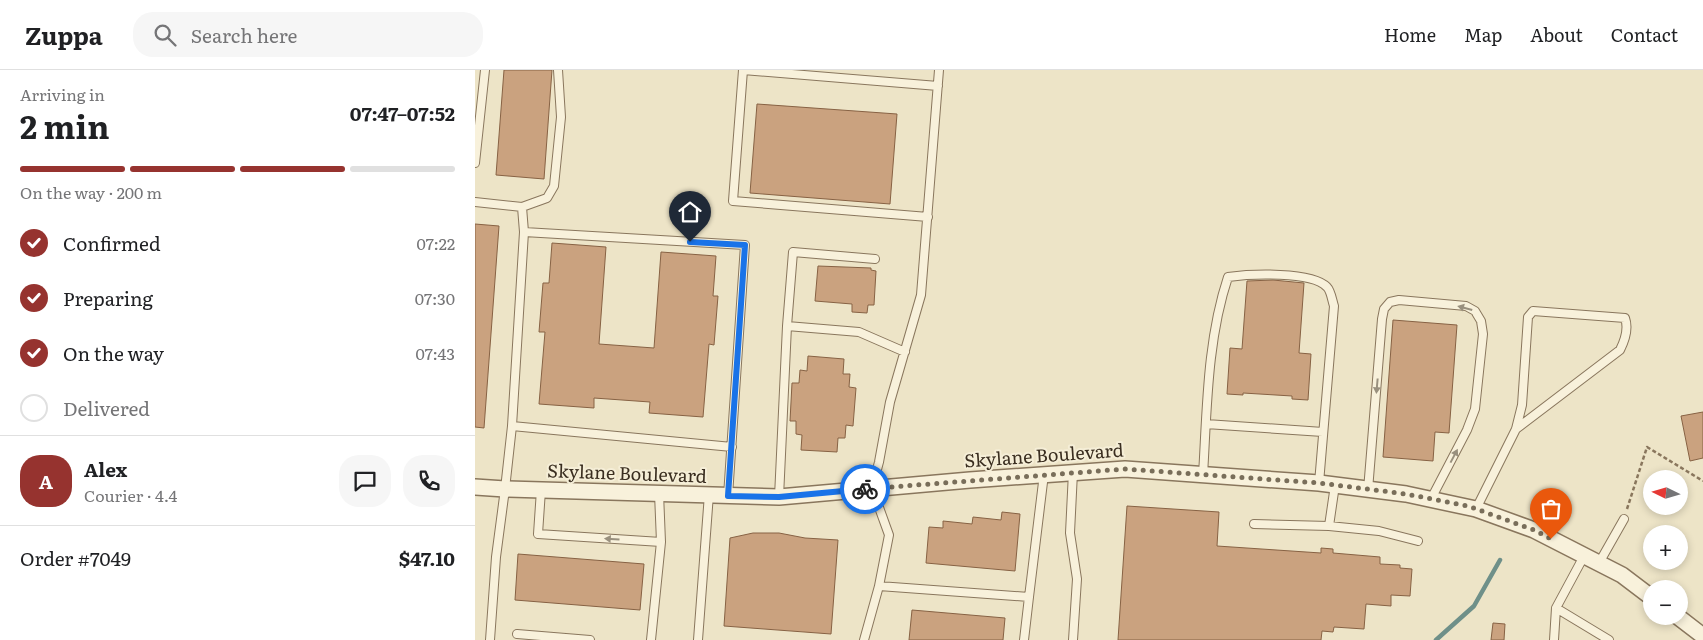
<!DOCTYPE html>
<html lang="en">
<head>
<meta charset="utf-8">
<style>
  body { margin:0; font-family:Literata,serif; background:#f6f6f6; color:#202124; height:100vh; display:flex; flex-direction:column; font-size:19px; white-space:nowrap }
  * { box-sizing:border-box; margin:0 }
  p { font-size:16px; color:#757577 }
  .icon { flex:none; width:28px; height:28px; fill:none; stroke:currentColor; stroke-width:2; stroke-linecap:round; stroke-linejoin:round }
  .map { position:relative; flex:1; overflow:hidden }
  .panel { display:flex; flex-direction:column; background:#fff; width:475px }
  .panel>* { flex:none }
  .needle { width:32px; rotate:275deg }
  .tools { position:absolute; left:1168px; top:400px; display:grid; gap:10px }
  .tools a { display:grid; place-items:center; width:45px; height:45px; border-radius:50%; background:#fff; box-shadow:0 2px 8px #0003; font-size:25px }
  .pin { position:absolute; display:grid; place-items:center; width:42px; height:42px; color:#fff; margin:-51px -21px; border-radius:50% 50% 50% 0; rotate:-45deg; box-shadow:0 0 5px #0007 }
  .pin .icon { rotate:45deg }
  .courier { position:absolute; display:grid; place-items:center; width:50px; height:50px; margin:-25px; border:4px solid #1a73e8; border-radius:50%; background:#fff; color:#222; box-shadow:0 1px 6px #0007 }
  .head em { font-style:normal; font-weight:700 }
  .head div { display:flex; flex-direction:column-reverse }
  .head { display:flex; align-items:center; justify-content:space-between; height:85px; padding:0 20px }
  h1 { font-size:32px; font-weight:700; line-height:38px }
  .bar { display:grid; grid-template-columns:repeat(4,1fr); gap:8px 5px; align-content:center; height:60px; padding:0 20px }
  .bar i { height:6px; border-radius:4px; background:#e0e0e0 }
  .bar .current { background:#96332f }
  .bar p { grid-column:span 4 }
  .line { display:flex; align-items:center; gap:12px; padding:0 20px; border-top:1px solid #e0e0e0 }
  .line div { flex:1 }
  .round { display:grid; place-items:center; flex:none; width:52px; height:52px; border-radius:20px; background:#f6f6f6 }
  ol { padding:0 20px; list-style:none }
  li { display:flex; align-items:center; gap:15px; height:55px }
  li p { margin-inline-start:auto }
  li .icon { padding:5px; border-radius:50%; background:#96332f; color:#fff; stroke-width:4 }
  li:last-child { color:#757577 }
  li i { width:28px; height:28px; border:2px solid #e0e0e0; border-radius:50% }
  header { display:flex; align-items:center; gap:30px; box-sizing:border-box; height:70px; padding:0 25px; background:#fff; border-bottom:1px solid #e0e0e0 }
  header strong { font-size:24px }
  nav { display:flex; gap:28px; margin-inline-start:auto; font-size:18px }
  .search { width:350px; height:45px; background:#f6f6f6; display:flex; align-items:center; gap:12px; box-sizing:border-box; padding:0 18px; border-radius:20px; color:#757577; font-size:19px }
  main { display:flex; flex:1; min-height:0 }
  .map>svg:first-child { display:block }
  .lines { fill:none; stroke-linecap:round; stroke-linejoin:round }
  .stream { stroke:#6f9089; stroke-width:4.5 }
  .building { fill:#caa27f; stroke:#876244 }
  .lane-casing { stroke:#89765d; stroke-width:10 }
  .street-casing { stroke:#89765d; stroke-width:18 }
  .path { stroke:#89765d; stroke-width:2.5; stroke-dasharray:4 2.5; stroke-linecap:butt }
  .lane { stroke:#f8f1db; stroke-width:8 }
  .street { stroke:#f8f1db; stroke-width:15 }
  .oneway { fill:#99907e }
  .done { stroke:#796e5a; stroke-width:5; stroke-dasharray:0 9 }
  .route { stroke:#1a73e8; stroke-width:6 }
  .labels { text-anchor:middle; stroke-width:4; stroke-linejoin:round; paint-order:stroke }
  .street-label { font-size:18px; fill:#3a2e20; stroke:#f5eed7 }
</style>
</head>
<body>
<header>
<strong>Zuppa</strong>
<div class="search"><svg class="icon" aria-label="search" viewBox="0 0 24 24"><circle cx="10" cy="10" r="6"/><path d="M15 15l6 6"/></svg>Search here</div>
<nav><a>Home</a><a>Map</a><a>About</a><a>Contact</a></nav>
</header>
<main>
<section class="panel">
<div class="head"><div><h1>2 min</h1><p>Arriving in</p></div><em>07:47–07:52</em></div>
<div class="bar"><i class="current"></i><i class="current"></i><i class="current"></i><i></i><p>On the way · 200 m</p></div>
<ol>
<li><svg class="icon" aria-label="check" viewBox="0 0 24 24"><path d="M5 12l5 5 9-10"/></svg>Confirmed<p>07:22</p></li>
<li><svg class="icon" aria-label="check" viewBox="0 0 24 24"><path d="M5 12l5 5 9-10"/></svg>Preparing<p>07:30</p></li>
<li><svg class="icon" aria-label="check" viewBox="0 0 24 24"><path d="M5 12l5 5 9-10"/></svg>On the way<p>07:43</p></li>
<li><i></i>Delivered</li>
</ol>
<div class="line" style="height:90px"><b class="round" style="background:#96332f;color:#fff">A</b><div><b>Alex</b><p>Courier · 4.4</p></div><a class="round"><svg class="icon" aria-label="chat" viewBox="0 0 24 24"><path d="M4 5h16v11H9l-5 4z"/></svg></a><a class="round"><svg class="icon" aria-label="phone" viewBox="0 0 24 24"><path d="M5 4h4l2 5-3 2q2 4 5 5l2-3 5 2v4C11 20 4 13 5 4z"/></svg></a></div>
<div class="line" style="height:65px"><div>Order #7049</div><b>$47.10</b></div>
</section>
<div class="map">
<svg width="1228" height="570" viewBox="0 0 1228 570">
  <rect width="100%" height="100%" fill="#ede4c7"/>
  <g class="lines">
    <path class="stream" d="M 961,570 L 999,536 L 1025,490"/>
  </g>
  <path class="building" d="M 29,0 L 77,0 L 69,109 L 21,105 Z
    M 282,34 L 422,44 L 415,134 L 275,123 Z
    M 0,154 L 24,156 L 9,358 L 0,357 Z
    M 77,173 L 131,177 L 124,274 L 179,278 L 186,182 L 241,186 L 238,226 L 243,226 L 239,275 L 234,274 L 228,347 L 174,343 L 175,332 L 119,328 L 119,338 L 64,334 L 70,262 L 64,262 L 68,213 L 74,213 Z
    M 343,196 L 396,198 L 396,200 L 401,201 L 399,235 L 393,235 L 392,243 L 377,242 L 377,234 L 340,231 Z
    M 798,210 L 829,213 L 824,283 L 836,284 L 833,330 L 817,329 L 817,326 L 768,323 L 768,325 L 752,324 L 755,278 L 767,279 L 772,211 Z
    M 918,250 L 982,255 L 974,363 L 960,362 L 958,391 L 908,387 Z
    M 333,286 L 369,289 L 368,304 L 375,304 L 374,317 L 381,318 L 378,356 L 371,355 L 370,368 L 363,368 L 362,382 L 326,380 L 327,365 L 321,364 L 321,351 L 315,351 L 317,313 L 324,313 L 325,300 L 332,301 Z
    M 1228,342 L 1228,388 L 1215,391 L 1206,346 Z
    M 652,436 L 744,442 L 742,476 L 846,483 L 846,478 L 858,479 L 858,483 L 905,487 L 905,494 L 925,495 L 925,498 L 937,499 L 935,526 L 916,525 L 916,536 L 891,534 L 889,559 L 859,557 L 858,562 L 847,561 L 846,570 L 643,570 Z
    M 527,442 L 545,444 L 540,501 L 451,493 L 454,457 L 468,458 L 468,451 L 497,454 L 498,447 L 526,450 Z
    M 278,463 L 304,463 L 330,468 L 363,470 L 356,564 L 249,556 L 255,468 Z
    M 43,484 L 169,494 L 165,540 L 40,530 Z
    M 437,540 L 530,548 L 528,570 L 434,570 Z
    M 1018,553 L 1030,554 L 1029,570 L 1016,570 Z"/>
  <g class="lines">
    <g class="lane-casing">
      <path id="lane" d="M 464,0 L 446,225 L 415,332 L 404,392 L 397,418 L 414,465 L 404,516 L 554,527 L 569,404
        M 0,93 L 10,0
        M 0,132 L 47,137 L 49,162
        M 47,137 L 72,128 L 79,116 L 86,47 L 83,0
        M 453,147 L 258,131 L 268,0 L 463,16
        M 400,189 L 318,182 L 312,256 L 384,262 L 430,282
        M 731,354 L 848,362
        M 37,356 L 257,377
        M 728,405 C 732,340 732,270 753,207 C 775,204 837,201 852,217 C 856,221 857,230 859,236 L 844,413
        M 860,415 L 854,456 L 904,461 L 943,471
        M 66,420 L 63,464 L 186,472
        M 893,420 L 907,249 L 909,239 L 915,232 L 924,230 L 991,236 L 1000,241 L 1006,251 L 1008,264 L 1000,339 L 992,360 L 956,429
        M 304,427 L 312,256
        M 1001,439 L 1041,359 L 1047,335 L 1053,247 L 1058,241 L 1150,248 C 1154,259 1150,270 1145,280 L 1041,359
        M 779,454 L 854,456
        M 1109,486 L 1081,538 L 1134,570
        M 1124,493 L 1149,449
        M 42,564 L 115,570
        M 15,570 L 21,487 L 30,419 L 37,356 L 49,162 L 270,175 L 253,426
        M 176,570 L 186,472 L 184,423
        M 223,570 L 234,424
        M 389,570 L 404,516
        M 549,570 L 554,527
        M 598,570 L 602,509 L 595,463 L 598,402
        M 1079,570 L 1081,538"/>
    </g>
    <g class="street-casing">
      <path id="street" d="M 0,417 L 30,419 L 304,427 L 495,410 L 650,399 L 844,413 L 931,424 L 1001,439 L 1059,460 L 1147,505 L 1176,527
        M 1202,546 L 1228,566"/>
    </g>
    <path class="path" d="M 1152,439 L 1172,377 L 1228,411"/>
    <use href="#lane" class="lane"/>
    <use href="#street" class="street"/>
  </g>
  <defs><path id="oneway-solid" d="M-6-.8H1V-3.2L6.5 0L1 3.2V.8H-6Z" transform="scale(1.25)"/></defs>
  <g class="oneway">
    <use href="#oneway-solid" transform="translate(990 238) rotate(-165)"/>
    <use href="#oneway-solid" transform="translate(902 316) rotate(95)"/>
    <use href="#oneway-solid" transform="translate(979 386) rotate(-62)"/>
    <use href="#oneway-solid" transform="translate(137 469) rotate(-176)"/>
  </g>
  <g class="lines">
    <path class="done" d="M 390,419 L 650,399 L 844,413 L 931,424 L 993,436 L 1059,460 L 1076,469"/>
    <path class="route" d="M 215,172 L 270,175 L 253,426 L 304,427 L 390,419"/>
  </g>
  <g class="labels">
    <g class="street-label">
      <text transform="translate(569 386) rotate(-4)" y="6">Skylane Boulevard</text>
      <text transform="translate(152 404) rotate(2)" y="6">Skylane Boulevard</text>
    </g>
  </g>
</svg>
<div class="tools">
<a><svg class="needle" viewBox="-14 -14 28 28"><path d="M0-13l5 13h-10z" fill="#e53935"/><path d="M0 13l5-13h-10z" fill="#757577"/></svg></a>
<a>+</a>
<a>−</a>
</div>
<div class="pin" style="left:1076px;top:469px;background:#ea580c"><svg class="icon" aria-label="bag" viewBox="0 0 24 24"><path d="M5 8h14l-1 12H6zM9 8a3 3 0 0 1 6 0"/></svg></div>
<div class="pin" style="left:215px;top:172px;background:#1f2937"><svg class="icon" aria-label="home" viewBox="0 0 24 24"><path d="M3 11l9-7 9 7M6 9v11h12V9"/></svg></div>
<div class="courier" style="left:390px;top:419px"><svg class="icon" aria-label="bike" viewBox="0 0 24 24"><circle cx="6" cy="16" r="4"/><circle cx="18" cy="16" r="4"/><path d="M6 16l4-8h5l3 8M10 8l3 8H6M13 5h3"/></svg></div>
</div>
</main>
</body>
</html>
